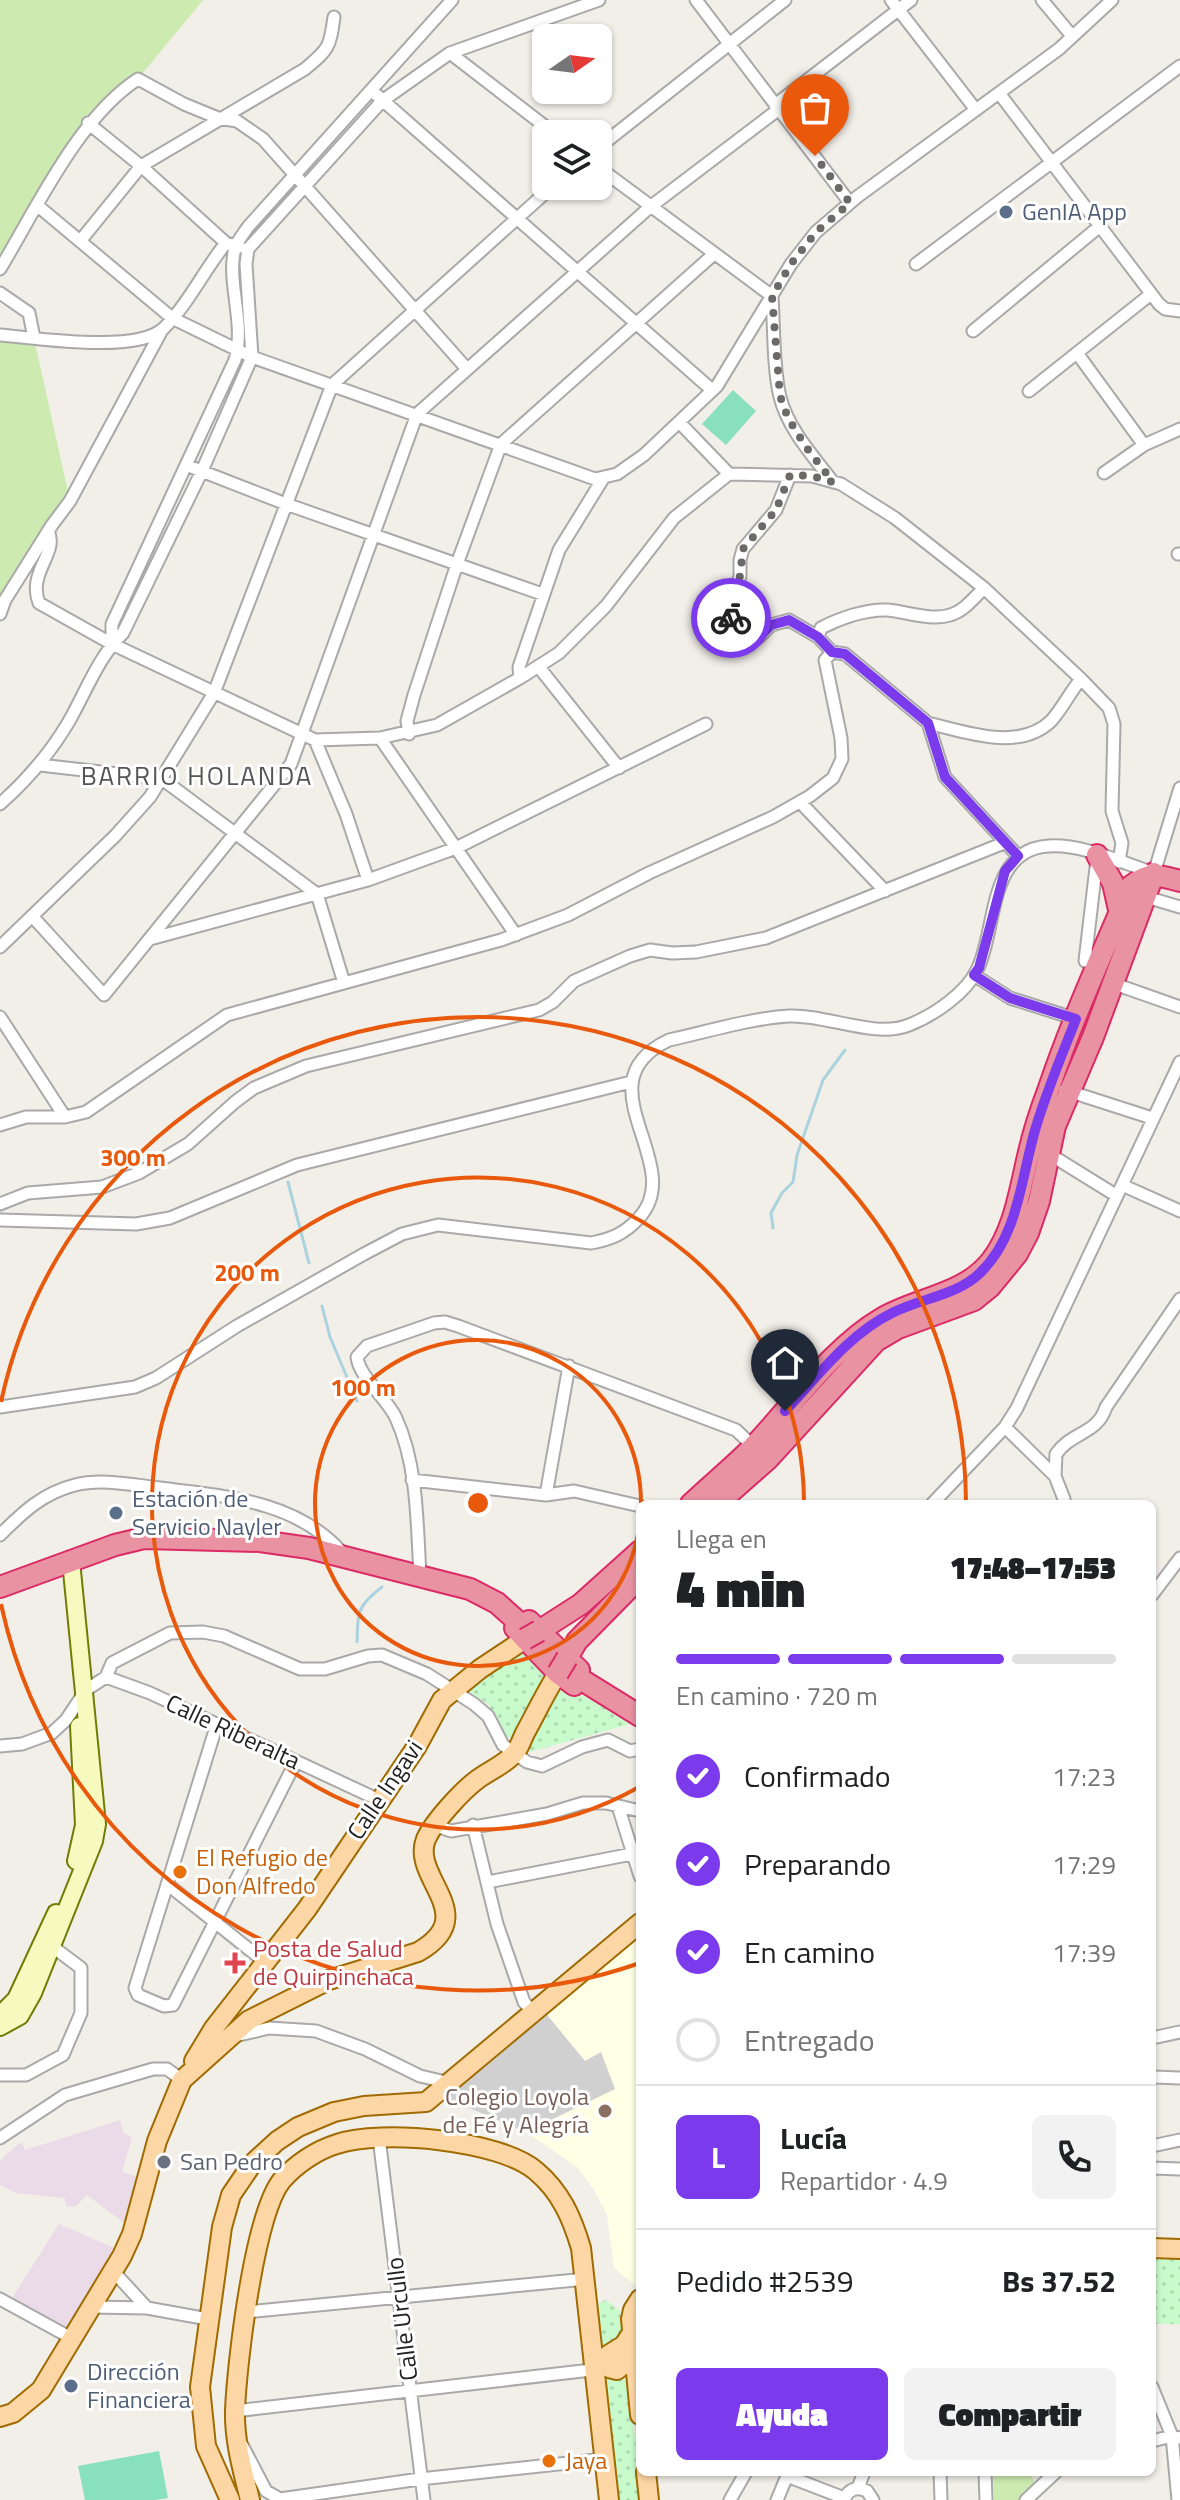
<!DOCTYPE html>
<html lang="es">
<head>
<meta charset="utf-8">
<style>
  body { margin:0; font-family:"Titillium Web",sans-serif; background:#f2f2f2; color:#202124; height:100vh; display:flex; flex-direction:column; font-size:30px; white-space:nowrap }
  * { box-sizing:border-box; margin:0 }
  p { font-size:26px; color:#757577 }
  .icon { flex:none; width:44px; height:44px; fill:none; stroke:currentColor; stroke-width:2; stroke-linecap:round; stroke-linejoin:round }
  .map { position:relative; flex:1; overflow:hidden }
  .side { position:absolute; left:636px; top:1500px; width:520px; height:976px; display:flex; flex-direction:column; background:#fff; border-radius:12px; box-shadow:0 2px 6px #0004 }
  .side>* { flex:none }
  .needle { width:52px; rotate:76deg }
  .tools { position:absolute; left:532px; top:24px; display:grid; gap:16px }
  .tools a { display:grid; place-items:center; width:80px; height:80px; border-radius:12px; background:#fff; box-shadow:0 2px 6px #0004; font-size:40px }
  .pin { position:absolute; display:grid; place-items:center; width:68px; height:68px; color:#fff; margin:-82px -34px; border-radius:50% 50% 50% 0; rotate:-45deg; box-shadow:0 0 8px #0007 }
  .pin .icon { rotate:45deg }
  .courier { position:absolute; display:grid; place-items:center; width:80px; height:80px; margin:-40px; border:6px solid #7c3aed; border-radius:50%; background:#fff; color:#222; box-shadow:0 2px 10px #0007 }
  .head em { font-style:normal; font-weight:800 }
  .head div { display:flex; flex-direction:column-reverse }
  .head { display:flex; align-items:center; justify-content:space-between; height:136px; padding:0 40px }
  h1 { font-size:52px; font-weight:800; line-height:60px }
  .bar { display:grid; grid-template-columns:repeat(4,1fr); gap:12px 8px; align-content:center; height:96px; padding:0 40px }
  .bar i { height:10px; border-radius:6px; background:#e0e0e0 }
  .bar .selected { background:#7c3aed }
  .bar p { grid-column:span 4 }
  .line { display:flex; align-items:center; gap:20px; padding:0 40px; border-top:2px solid #e0e0e0 }
  .line div { flex:1 }
  .round { display:grid; place-items:center; flex:none; width:84px; height:84px; border-radius:12px; background:#f2f2f2 }
  ol { padding:0 40px; list-style:none }
  li { display:flex; align-items:center; gap:24px; height:88px }
  li p { margin-inline-start:auto }
  li .icon { padding:8px; border-radius:50%; background:#7c3aed; color:#fff; stroke-width:4 }
  li:last-child { color:#757577 }
  li i { width:44px; height:44px; border:4px solid #e0e0e0; border-radius:50% }
  .primary-button { display:flex; gap:16px; margin-top:auto; padding:16px 40px }
  .primary-button a { flex:1; height:92px; border-radius:12px; background:#7c3aed; color:#fff; font-size:32px; font-weight:800; line-height:92px; text-align:center }
  .primary-button a+a { background:#f2f2f2; color:#202124 }
  .map>svg:first-child { display:block }
  .industrial { fill:#ebdbe8 }
  .education { fill:#ffffe5 }
  .religious { fill:#d0d0d0 }
  .grass { fill:#cdebb0 }
  .park { fill:url(#park-dots) }
  .pitch { fill:#88e0be }
  .lines { fill:none; stroke-linecap:round; stroke-linejoin:round }
  .stream { stroke:#aad3df; stroke-width:3 }
  .street-casing { stroke:#a9a9a9; stroke-width:15 }
  .secondary-casing { stroke:#707d05; stroke-width:20 }
  .primary-casing { stroke:#a06b00; stroke-width:22 }
  .highway-casing { stroke:#dc2a67; stroke-width:24 }
  .street { stroke:#fff; stroke-width:11 }
  .secondary { stroke:#f7fabf; stroke-width:16 }
  .primary { stroke:#fcd6a4; stroke-width:18 }
  .highway { stroke:#e892a2; stroke-width:20 }
  .highway-bridge-casing { stroke:#dc2a67; stroke-width:24; stroke-linecap:butt }
  .highway-bridge { stroke:#e892a2; stroke-width:20 }
  .done { stroke:#6b6a68; stroke-width:8; stroke-dasharray:0 14.4 }
  .route { stroke:#7c3aed; stroke-width:10 }
  .ring { fill:none; stroke:#e8590c; stroke-width:4 }
  .service-dot { fill:#5c6f8a; stroke:#fff; stroke-width:3 }
  .food-dot { fill:#e8710a; stroke:#fff; stroke-width:3 }
  .health-dot { fill:#e0444e; stroke:#fff; stroke-width:3 }
  .education-dot { fill:#8d6e63; stroke:#fff; stroke-width:3 }
  .worship-dot { fill:#6b7280; stroke:#fff; stroke-width:3 }
  .labels { text-anchor:middle; stroke-width:6; stroke-linejoin:round; paint-order:stroke }
  .service-label { font-size:24px; fill:#4e5e75; stroke:#fff; text-anchor:start }
  .street-label { font-size:24px; fill:#222; stroke:#fff }
  .food-label { font-size:24px; fill:#c56008; stroke:#fff; text-anchor:start }
  .health-label { font-size:24px; fill:#be3a42; stroke:#fff; text-anchor:start }
  .education-label { font-size:24px; fill:#785e54; stroke:#fff; text-anchor:end }
  .worship-label { font-size:24px; fill:#5b616d; stroke:#fff; text-anchor:start }
  .neighbourhood-label { font-size:26px; letter-spacing:2px; fill:#555; stroke:#fff }
  .centre { fill:#e8590c; stroke:#fff; stroke-width:4 }
  .ring-label { font-size:24px; text-anchor:middle; font-weight:bold; fill:#e8590c; stroke:#fff; stroke-width:6; stroke-linejoin:round; paint-order:stroke }
</style>
</head>
<body>
<div class="map">
<svg width="1180" height="2500" viewBox="0 0 1180 2500">
  <defs>
    <pattern id="park-dots" width="8" height="8" patternUnits="userSpaceOnUse" patternTransform="scale(2)"><rect width="8" height="8" fill="#c8facc"/><path d="M2 2h.1M6 6h.1" fill="none" stroke="#acd6af" stroke-width="1.8" stroke-linecap="round"/></pattern>
  </defs>
  <rect width="100%" height="100%" fill="#f2efe9"/>
  <path class="industrial" d="M 120,2120 L 124,2134 L 132,2137 L 122,2172 L 138,2177 L 128,2226 L 87,2195 L 75,2207 L 66,2206 L 65,2198 L 16,2193 L 0,2185 L 0,2162 L 6,2154 L 22,2142 L 25,2150 Z
    M 59,2224 L 119,2250 L 67,2327 L 12,2298 Z"/>
  <path class="education" d="M 640,1934 L 640,2283 L 636,2286 L 614,2268 L 607,2215 L 594,2190 L 577,2167 L 526,2132 L 615,2089 L 601,2053 L 585,2061 L 543,2010 Z"/>
  <path class="religious" d="M 543,2010 L 585,2061 L 601,2052 L 615,2089 L 526,2132 L 446,2098 Z"/>
  <path class="grass" d="M 0,0 L 203,0 L 138,79 L 88,123 L 0,269 Z
    M 0,335 L 34,338 L 70,501 L 0,614 Z
    M 993,2472 L 1030,2472 L 1035,2483 L 1021,2500 L 994,2500 Z"/>
  <path class="park" d="M 524,1647 L 548,1672 L 518,1735 L 510,1738 L 505,1735 L 489,1705 L 465,1688 Z
    M 569,1688 L 634,1723 L 526,1753 L 554,1693 Z
    M 1152,2255 L 1180,2255 L 1180,2324 L 1152,2324 Z
    M 606,2300 L 620,2311 L 624,2339 L 609,2349 L 600,2342 L 596,2304 Z
    M 621,2375 L 629,2385 L 642,2500 L 618,2500 L 605,2382 L 608,2377 Z"/>
  <path class="pitch" d="M 733,390 L 756,411 L 726,445 L 702,424 Z
    M 159,2451 L 168,2498 L 155,2500 L 85,2500 L 78,2466 Z"/>
  <g class="lines">
    <path class="stream" d="M 288,1182 L 309,1263
      M 773,1228 L 771,1213 L 782,1193 L 793,1182 L 797,1155 L 823,1080 L 845,1050
      M 322,1306 L 330,1337 L 357,1401
      M 357,1642 C 358,1612 357,1606 382,1587"/>
    <g class="street-casing">
      <path id="street" d="M 696,0 L 850,203
        M 891,0 L 976,110
        M 1042,0 L 1072,36
        M 450,53 L 555,134
        M 371,90 L 712,390
        M 999,93 L 1159,304 L 1165,309 L 1180,311
        M 775,105 L 911,0
        M 88,123 L 141,166 L 226,243
        M 598,148 L 785,0
        M 598,167 L 772,296 C 774,327 773,368 780,397 C 788,429 813,456 833,482
        M 38,206 L 172,318 L 252,357 L 595,479 L 617,474 L 644,455 L 717,386 L 791,264 L 816,232 L 857,197 L 1059,49 L 1112,0
        M 81,240 L 141,166 L 305,69 C 329,49 330,47 334,17
        M 916,264 L 1180,66
        M 0,269 C 36,209 79,117 138,79 L 184,104 L 218,118 L 237,121 L 263,139 L 467,369
        M 0,293 L 29,313 L 34,338
        M 973,331 L 1100,226
        M 0,335 C 37,338 137,354 164,328 C 189,303 204,270 226,243 L 240,247
        M 1077,353 L 1144,445
        M 1029,391 L 1151,294
        M 186,465 L 286,504 L 542,594
        M 1104,473 L 1144,445 L 1180,429
        M 729,474 L 812,476 L 841,484 L 895,518 L 984,588 L 1081,679 L 1109,708 L 1114,724 L 1112,811 L 1122,843 L 1119,862
        M 790,475 L 776,510 L 743,549 L 740,560 L 740,576 L 729,612 L 733,624 L 751,639 L 759,637 L 771,625 L 789,620 L 818,637
        M 48,531 C 59,553 27,572 39,603 L 112,644 L 315,740 L 380,738 L 516,935
        M 1178,554 L 1180,554
        M 0,614 L 5,600 L 52,525 L 70,501 L 162,330
        M 112,644 L 112,624 L 235,360 C 246,323 226,282 235,248 C 238,240 244,233 248,227 L 452,0
        M 832,652 L 818,637 L 821,628 C 840,618 866,609 888,610 C 907,612 932,621 950,615 C 964,611 974,598 984,588
        M 538,666 L 619,768
        M 520,678 L 519,667 L 559,550 L 604,477
        M 928,723 C 965,732 1019,752 1051,721 C 1062,709 1070,692 1081,679
        M 409,734 L 407,721 L 414,695 L 457,564 L 501,444 L 714,254
        M 380,738 L 437,725 L 520,678 L 559,653 L 606,606 L 674,518 L 729,474 L 679,422
        M 315,740 L 346,814 L 368,880
        M 40,765 L 162,779 L 317,894 L 344,983
        M 800,802 L 885,891
        M 0,804 C 27,780 49,755 68,723 C 85,694 98,657 123,633 L 201,473 L 252,357 L 246,264 L 248,249 L 382,101 L 450,53 L 599,0
        M 1146,897 L 1180,907
        M 32,916 L 104,995 L 291,764 L 417,414 L 650,207 L 779,109
        M 150,939 L 368,880 L 456,848 L 706,724
        M 0,947 L 115,836 L 150,797 L 214,693 L 332,385 L 553,186
        M 1085,961 L 1097,859
        M 974,975 L 1010,998 L 1076,1019
        M 1109,982 L 1180,1007
        M 0,1017 L 65,1117 L 86,1112 L 227,1015 L 501,940 L 568,915 L 649,873 L 773,817 L 810,796 L 833,778 L 842,759 L 841,738 L 825,660 L 832,652 L 845,654 L 928,723 L 945,777 L 1018,856
        M 1065,1090 L 1152,1118
        M 0,1125 L 26,1117 L 65,1117
        M 1046,1152 L 1117,1196
        M 1122,1185 L 1180,1211
        M 0,1204 L 28,1193 L 102,1187 L 139,1173 L 188,1144 L 235,1102 L 254,1088 L 306,1066 L 539,1010 L 553,1002 L 574,981 L 630,956 L 650,950 L 672,953 L 696,952 L 766,938 L 1004,843
        M 0,1220 L 136,1224 L 170,1218 L 297,1165 L 631,1082
        M 0,1407 L 135,1387 L 156,1378 L 237,1326 L 364,1254 L 402,1234 L 438,1225 L 591,1243 C 612,1239 624,1234 639,1218 C 689,1164 578,1083 669,1040 C 706,1032 752,1018 789,1016 C 826,1014 875,1039 909,1025 C 934,1015 967,993 978,968 C 997,927 988,850 1048,846 C 1080,843 1123,863 1154,873 L 1180,788
        M 1005,1427 L 1055,1476
        M 412,1480 L 546,1495 L 574,1491 L 640,1506
        M 546,1495 L 569,1366
        M 932,1504 L 1005,1427 L 1017,1408 L 1180,1062
        M 1063,1504 L 1064,1499 L 1055,1476 L 1056,1454 C 1072,1431 1097,1435 1106,1407 L 1180,1299
        M 0,1535 C 23,1512 43,1493 75,1485 C 102,1478 133,1485 160,1488 C 226,1496 299,1501 344,1555
        M 420,1576 C 417,1525 418,1466 396,1418 C 387,1398 359,1377 357,1357 L 367,1346 L 434,1323 L 445,1322 L 458,1326 L 736,1430 L 753,1446
        M 1152,1595 L 1180,1558
        M 106,1677 L 112,1663 L 170,1633 L 203,1632 L 224,1636 L 300,1669 L 325,1669 L 368,1656 L 382,1655 L 427,1674 L 474,1704 L 488,1716 L 503,1745 L 527,1762 L 542,1766 L 582,1747 L 608,1740 L 630,1751 L 640,1749
        M 106,1677 L 150,1693 L 379,1800
        M 217,1724 L 135,1988 L 138,1995 L 164,2006 L 173,2005 L 296,1761
        M 0,1746 L 22,1744 L 52,1733 L 66,1720 L 86,1690 L 106,1677
        M 618,1806 L 640,1876
        M 434,1825 L 451,1831 L 547,1814 L 583,1803 L 606,1803 L 640,1811
        M 473,1825 L 497,1924 L 524,2002 L 533,2012
        M 488,1882 L 632,1854
        M 167,1884 L 265,1962
        M 235,2036 L 269,2028 L 316,2031 L 365,2049 L 420,2076 L 450,2083
        M 1152,2038 L 1180,2032
        M 0,2075 L 26,2075 L 63,2055 L 81,2013 L 81,1968 L 53,1947
        M 1154,2077 L 1180,2078
        M 0,2138 L 65,2095 L 153,2069 L 167,2069 L 182,2080
        M 379,2138 L 424,2500
        M 1152,2146 L 1180,2140
        M 1152,2168 L 1180,2169
        M 113,2271 L 147,2308
        M 0,2299 L 73,2339
        M 91,2307 L 147,2308 L 208,2319
        M 246,2312 L 586,2279
        M 1152,2387 L 1172,2436 L 1178,2500
        M 235,2411 L 600,2369
        M 1152,2441 L 1172,2436 L 1180,2438
        M 242,2445 L 266,2491 L 280,2499 L 420,2479 L 605,2459
        M 940,2472 L 941,2500
        M 985,2472 L 986,2500
        M 858,2488 L 864,2472
        M 730,2500 L 746,2472
        M 777,2500 L 787,2476 L 844,2498
        M 844,2500 C 848,2489 857,2486 867,2491 L 873,2500
        M 1026,2500 L 1056,2472"/>
    </g>
    <g class="secondary-casing">
      <path id="secondary" d="M 76,1861 L 84,1825 L 79,1726
        M 0,2015 L 16,1999 L 56,1913
        M 0,2027 L 20,2016 L 33,1993 L 94,1841 L 97,1824 L 71,1561"/>
    </g>
    <g class="primary-casing">
      <path id="primary" d="M 194,2061 L 214,2028 L 307,1909 L 417,1746 L 442,1700 L 480,1669 L 525,1639
        M 1152,2248 L 1180,2249
        M 640,2299 L 633,2310 L 631,2319 L 640,2415
        M 623,2358 L 622,2366 L 617,2370 L 609,2368 L 606,2363 L 608,2355 L 624,2345 L 633,2331
        M 0,2417 L 13,2413 L 41,2390 L 122,2256 L 132,2234 L 157,2141 L 182,2080 L 249,2020 L 329,1980 L 418,1952 C 483,1915 410,1878 426,1839 C 434,1821 463,1790 478,1779 C 489,1771 505,1764 514,1754 C 519,1749 522,1739 525,1733 C 536,1713 546,1692 558,1673
        M 646,2472 L 649,2500
        M 230,2500 L 206,2446 L 200,2387 L 222,2227 L 231,2195 L 252,2164 L 277,2141 L 298,2127 L 334,2112 L 364,2106 L 426,2102 L 640,1923
        M 250,2500 C 243,2472 234,2440 235,2410 C 237,2363 254,2215 282,2180 C 296,2164 317,2150 337,2144 C 381,2129 500,2140 536,2171 C 561,2192 572,2218 581,2248 L 609,2500"/>
    </g>
    <g class="highway-casing">
      <path id="highway" d="M 1097,855 L 1113,883 L 1120,914
        M 691,1504 C 711,1485 733,1467 753,1447 C 793,1405 832,1348 881,1319 C 918,1297 964,1296 992,1260 C 1015,1229 1020,1189 1029,1152 C 1034,1130 1041,1109 1049,1088 C 1072,1020 1103,952 1131,886 C 1149,871 1159,875 1180,881
        M 717,1504 L 768,1459 L 876,1341 L 898,1328 L 974,1300 L 990,1287 L 1017,1254 L 1028,1233 L 1039,1201 L 1055,1126 L 1093,1037 L 1154,873
        M 0,1587 L 115,1545 L 144,1538 L 260,1541 L 309,1548 L 470,1589 L 497,1603 L 527,1630
        M 529,1621 L 579,1670
        M 515,1628 L 558,1673 L 574,1685
        M 539,1631 L 581,1604 L 640,1551
        M 567,1658 L 577,1641 L 640,1577
        M 569,1672 L 640,1716"/>
    </g>
    <use href="#street" class="street"/>
    <use href="#secondary" class="secondary"/>
    <use href="#primary" class="primary"/>
    <use href="#highway" class="highway"/>
    <g class="highway-bridge-casing">
      <path id="highway-bridge" d="M 525,1639 L 539,1631
        M 558,1673 L 567,1658"/>
    </g>
    <use href="#highway-bridge" class="highway-bridge"/>
  </g>
  <g class="lines">
    <path class="done" d="M 731,618 L 729,612 L 740,576 L 743,549 L 776,510 L 790,475 L 812,476 L 833,482 L 806,447 L 788,418 L 780,396 L 772,296 L 791,264 L 816,232 L 850,203 L 815,156"/>
    <path class="route" d="M 731,618 L 740,633 L 751,639 L 759,637 L 771,625 L 789,620 L 818,637 L 832,652 L 845,654 L 928,723 L 945,777 L 1018,856 L 1005,871 L 979,968 L 974,975 L 1010,998 L 1076,1019 C 1062,1055 1047,1090 1036,1127 C 1021,1176 1019,1236 980,1273 C 956,1296 921,1298 892,1313 C 849,1334 818,1376 785,1411"/>
  </g>
  <g class="ring">
    <path d="M640 1521A163 163 0 1 1 641 1503"/>
    <path d="M639 1787A326 326 0 1 1 804 1503"/>
    <path d="M637 1964A488 488 0 0 1 1 1604M1 1402A488 488 0 0 1 966 1503"/>
  </g>
  <g class="service-dot">
    <circle cx="1006" cy="212" r="8"/>
    <circle cx="116" cy="1513" r="8"/>
    <circle cx="71" cy="2386" r="8"/>
  </g>
  <g class="food-dot">
    <circle cx="180" cy="1872" r="8"/>
    <circle cx="549" cy="2461" r="8"/>
  </g>
  <path class="health-dot" d="M231 1951h8v8h8v8h-8v8h-8v-8h-8v-8h8z"/>
  <circle class="education-dot" cx="605" cy="2111" r="8"/>
  <circle class="worship-dot" cx="164" cy="2162" r="8"/>
  <g class="labels">
    <g class="service-label">
      <text x="1022" y="220">GenIA App</text>
      <text x="132" y="1507">Estación de<tspan x="132" dy="28">Servicio Nayler</tspan></text>
      <text x="87" y="2380">Dirección<tspan x="87" dy="28">Financiera</tspan></text>
    </g>
    <g class="street-label">
      <text transform="translate(233 1732) rotate(25)" y="8">Calle Riberalta</text>
      <text transform="translate(385 1790) rotate(-56)" y="8">Calle Ingavi</text>
      <text transform="translate(402 2319) rotate(-97)" y="8">Calle Urcullo</text>
    </g>
    <g class="food-label">
      <text x="196" y="1866">El Refugio de<tspan x="196" dy="28">Don Alfredo</tspan></text>
      <text x="565" y="2469">Jaya</text>
    </g>
    <g class="health-label">
      <text x="253" y="1957">Posta de Salud<tspan x="253" dy="28">de Quirpinchaca</tspan></text>
    </g>
    <g class="education-label">
      <text x="589" y="2105">Colegio Loyola<tspan x="589" dy="28">de Fé y Alegría</tspan></text>
    </g>
    <g class="worship-label">
      <text x="180" y="2170">San Pedro</text>
    </g>
    <g class="neighbourhood-label">
      <text x="197" y="785">BARRIO HOLANDA</text>
    </g>
  </g>
  <circle cx="478" cy="1503" r="12" class="centre"/>
  <g class="ring-label">
    <text x="133" y="1166">300 m</text>
    <text x="247" y="1281">200 m</text>
    <text x="363" y="1396">100 m</text>
  </g>
</svg>
<div class="tools">
<a><svg class="needle" viewBox="-14 -14 28 28"><path d="M0-13l5 13h-10z" fill="#e53935"/><path d="M0 13l5-13h-10z" fill="#757577"/></svg></a>
<a><svg class="icon" aria-label="layers" viewBox="0 0 24 24"><path d="M12 4l9 5-9 5-9-5zM3 14l9 5 9-5"/></svg></a>
</div>
<div class="pin" style="left:815px;top:156px;background:#ea580c"><svg class="icon" aria-label="bag" viewBox="0 0 24 24"><path d="M5 8h14l-1 12H6zM9 8a3 3 0 0 1 6 0"/></svg></div>
<div class="pin" style="left:785px;top:1411px;background:#1f2937"><svg class="icon" aria-label="home" viewBox="0 0 24 24"><path d="M3 11l9-7 9 7M6 9v11h12V9"/></svg></div>
<div class="courier" style="left:731px;top:618px"><svg class="icon" aria-label="bike" viewBox="0 0 24 24"><circle cx="6" cy="16" r="4"/><circle cx="18" cy="16" r="4"/><path d="M6 16l4-8h5l3 8M10 8l3 8H6M13 5h3"/></svg></div>
<section class="side">
<div class="head"><div><h1>4 min</h1><p>Llega en</p></div><em>17:48–17:53</em></div>
<div class="bar"><i class="selected"></i><i class="selected"></i><i class="selected"></i><i></i><p>En camino · 720 m</p></div>
<ol>
<li><svg class="icon" aria-label="check" viewBox="0 0 24 24"><path d="M5 12l5 5 9-10"/></svg>Confirmado<p>17:23</p></li>
<li><svg class="icon" aria-label="check" viewBox="0 0 24 24"><path d="M5 12l5 5 9-10"/></svg>Preparando<p>17:29</p></li>
<li><svg class="icon" aria-label="check" viewBox="0 0 24 24"><path d="M5 12l5 5 9-10"/></svg>En camino<p>17:39</p></li>
<li><i></i>Entregado</li>
</ol>
<div class="line" style="height:144px"><b class="round" style="background:#7c3aed;color:#fff">L</b><div><b>Lucía</b><p>Repartidor · 4.9</p></div><a class="round"><svg class="icon" aria-label="phone" viewBox="0 0 24 24"><path d="M5 4h4l2 5-3 2q2 4 5 5l2-3 5 2v4C11 20 4 13 5 4z"/></svg></a></div>
<div class="line" style="height:104px"><div>Pedido #2539</div><b>Bs 37.52</b></div>
<div class="primary-button"><a>Ayuda</a><a>Compartir</a></div>
</section>
</div>
</body>
</html>
